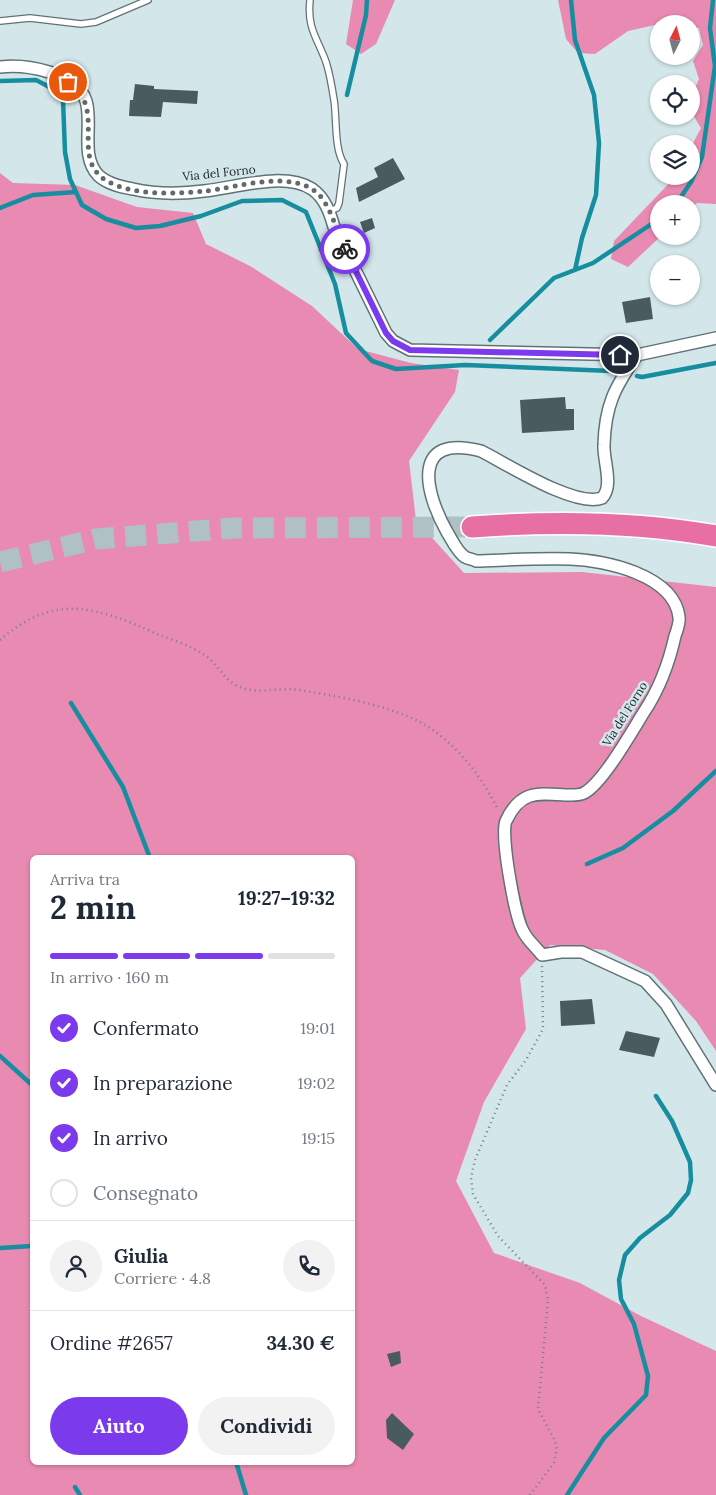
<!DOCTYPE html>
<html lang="it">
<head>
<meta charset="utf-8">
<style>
  body { margin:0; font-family:Lora,serif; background:#f2f2f3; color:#1f2937; height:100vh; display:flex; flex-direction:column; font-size:19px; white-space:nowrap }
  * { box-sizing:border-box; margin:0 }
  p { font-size:16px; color:#747a83 }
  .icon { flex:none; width:28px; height:28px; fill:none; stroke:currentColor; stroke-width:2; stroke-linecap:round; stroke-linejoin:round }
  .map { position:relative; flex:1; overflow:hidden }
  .drawer { position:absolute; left:30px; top:855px; width:325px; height:610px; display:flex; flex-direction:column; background:#fff; border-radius:8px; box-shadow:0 1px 4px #0004 }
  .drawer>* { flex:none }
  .needle { width:32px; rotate:6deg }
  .controls { position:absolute; left:650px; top:15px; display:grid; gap:10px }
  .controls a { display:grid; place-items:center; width:50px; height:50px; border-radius:50%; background:#fff; box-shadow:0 1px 4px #0004; font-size:25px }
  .pin { position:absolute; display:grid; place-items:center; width:42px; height:42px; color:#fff; margin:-21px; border:2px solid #fff; border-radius:50%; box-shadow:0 1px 5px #0007 }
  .courier { position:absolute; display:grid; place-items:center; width:50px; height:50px; margin:-25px; border:4px solid #7c3aed; border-radius:50%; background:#fff; color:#222; box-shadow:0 1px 6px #0007 }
  .overview em { font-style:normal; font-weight:800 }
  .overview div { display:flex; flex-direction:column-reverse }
  .overview { display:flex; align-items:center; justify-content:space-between; height:85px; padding:0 20px }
  h1 { font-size:32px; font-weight:800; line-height:38px }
  .bar { display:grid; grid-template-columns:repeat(4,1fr); gap:8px 5px; align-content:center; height:60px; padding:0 20px }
  .bar i { height:6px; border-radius:4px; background:#e0e1e3 }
  .bar .selected { background:#7c3aed }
  .bar p { grid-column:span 4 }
  .line { display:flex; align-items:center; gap:12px; padding:0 20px; border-top:1px solid #e0e1e3 }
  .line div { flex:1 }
  .round { display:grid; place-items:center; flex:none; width:52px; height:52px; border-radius:26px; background:#f2f2f3 }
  ol { padding:0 20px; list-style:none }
  li { display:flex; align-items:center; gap:15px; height:55px }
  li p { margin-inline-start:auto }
  li .icon { padding:5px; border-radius:50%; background:#7c3aed; color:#fff; stroke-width:4 }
  li:last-child { color:#747a83 }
  li i { width:28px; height:28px; border:2px solid #e0e1e3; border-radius:50% }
  .primary-button { display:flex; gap:10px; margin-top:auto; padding:10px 20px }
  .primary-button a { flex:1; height:58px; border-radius:30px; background:#7c3aed; color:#fff; font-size:20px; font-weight:800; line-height:58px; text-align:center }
  .primary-button a+a { background:#f2f2f3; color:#1f2937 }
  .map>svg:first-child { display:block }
  .forest { fill:#e88ab1; fill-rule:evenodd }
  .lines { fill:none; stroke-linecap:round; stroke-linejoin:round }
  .stream { stroke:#178e9f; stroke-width:4.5 }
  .building { fill:#4a5b5e }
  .highway-tunnel { stroke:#afc1c4; stroke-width:21; stroke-dasharray:21 11; stroke-linecap:butt }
  .lane-casing { stroke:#617276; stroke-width:8 }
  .street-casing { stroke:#617276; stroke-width:14 }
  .highway-casing { stroke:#fff; stroke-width:24 }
  .path { stroke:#728082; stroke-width:2.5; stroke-dasharray:1 4; stroke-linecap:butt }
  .lane { stroke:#fff; stroke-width:5.5 }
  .street { stroke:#fff; stroke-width:11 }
  .highway { stroke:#e86fa4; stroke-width:21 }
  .done { stroke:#5f6b6d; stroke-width:5; stroke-dasharray:0 9 }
  .route { stroke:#7c3aed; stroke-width:6 }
  .labels { text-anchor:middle; stroke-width:5; stroke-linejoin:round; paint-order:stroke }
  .street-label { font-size:12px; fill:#202829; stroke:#d3e7eb }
</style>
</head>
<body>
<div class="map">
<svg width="716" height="1495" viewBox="0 0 716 1495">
  <rect width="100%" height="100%" fill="#d3e7eb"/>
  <path class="forest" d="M 353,0 L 395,0 L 376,44 L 361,54 L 346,44 Z
    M 558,0 L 716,0 L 716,204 L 697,203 L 691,208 L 691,204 L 659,204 L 659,236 L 661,236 L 628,267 L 611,259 L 614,241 L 676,176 L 691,176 L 691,147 L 701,128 C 688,108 689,100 699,79 L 693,61 L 703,45 L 699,28 L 691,27 L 691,24 L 664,23 L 628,31 L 595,54 L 578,53 L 566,39 Z
    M 0,173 L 13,183 L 75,185 L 137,207 L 193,213 L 206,244 L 250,266 L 312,306 L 358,349 L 411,363 L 459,370 L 455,392 L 409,461 L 416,520 L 464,573 L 582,572 L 716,587 L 716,1051 L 696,1021 L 653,974 L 605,950 L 550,945 L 520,978 L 526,1029 L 484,1102 L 456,1181 L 494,1253 L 580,1283 L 641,1316 L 716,1351 L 716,1495 L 0,1495 ZM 32,858 L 352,858 L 352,1462 L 32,1462 Z"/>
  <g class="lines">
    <path class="stream" d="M 571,0 L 575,40 L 594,95 L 599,143 L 596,195 L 582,238 L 575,270
      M 0,81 L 36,80 L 59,92 L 63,100 L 65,152 L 70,179 L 82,205 L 106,219 L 136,228 L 160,226 L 201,216 L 242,201 L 282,200 L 306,212 L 335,284 L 346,333 L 372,361 L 396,369 L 465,365 L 611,371
      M 347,95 L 366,15 L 367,0
      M 676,204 L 691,182 L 702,157 L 715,66 L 710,28 L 713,0
      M 0,208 L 33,195 L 76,192
      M 321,250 L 330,234
      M 490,340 L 554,278 L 593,263 L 659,219
      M 637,376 L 642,377 L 716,363
      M 71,703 L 123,787 L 150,858
      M 587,864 L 623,848 L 673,811 L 716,771
      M 0,1056 L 32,1085
      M 0,1248 L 32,1246
      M 236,1462 L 246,1495
      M 75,1487 L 80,1495
      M 567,1495 L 604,1438 L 646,1395 L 648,1376 L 634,1324 L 621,1299 L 619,1280 L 625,1255 L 640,1238 L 670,1215 L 688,1193 L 691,1180 L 690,1162 L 672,1121 L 656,1096"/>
  </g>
  <path class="building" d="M 135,84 L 154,86 L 154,89 L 198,91 L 197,104 L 163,102 L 161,117 L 129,116 L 130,100 L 133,100 Z
    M 393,158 L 405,179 L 359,202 L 356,188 L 378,177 L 374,168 Z
    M 372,218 L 375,228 L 364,233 L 360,222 Z
    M 650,297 L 653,319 L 626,323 L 622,302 Z
    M 565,397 L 566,409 L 574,409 L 574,430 L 522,433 L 520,400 Z
    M 592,999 L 595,1024 L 561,1026 L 560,1001 Z
    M 626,1031 L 660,1038 L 654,1057 L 619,1050 Z
    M 400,1351 L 401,1363 L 391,1367 L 387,1354 Z
    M 392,1413 L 414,1434 L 403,1450 L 387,1438 L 386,1420 Z"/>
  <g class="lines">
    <path class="highway-tunnel" d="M 0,562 L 96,539 L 234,528 L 472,527"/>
    <g class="lane-casing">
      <path id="lane" d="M 310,0 C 307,29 317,37 326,62 C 330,74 332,87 334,100 C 337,119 334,149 344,164 L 339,203 L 337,208 L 330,211
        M 0,21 L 30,18 L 81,24 L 96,22 L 148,0"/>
    </g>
    <g class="street-casing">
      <path id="street" d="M 0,67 C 25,64 77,72 86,101 C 93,124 80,156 98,175 C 107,184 121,187 133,189 C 155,194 181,194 204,191 C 235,188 284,171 312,189 C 325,198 330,213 334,227 L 386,333 L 393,341 L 410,350 L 637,355 L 716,338
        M 637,355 C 615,387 605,405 604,445 C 603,460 614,486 602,498 C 575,508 507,464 481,451 C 411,433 424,491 447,532 C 452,540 457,552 465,557 C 468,559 473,559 476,561 C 507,560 539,558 570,559 C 605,560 674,575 679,617 C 680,623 677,630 675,636 C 669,663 660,688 644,712 C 632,731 603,783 584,793 C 578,796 571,795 565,795 C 536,793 520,791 506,821 C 500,834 515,917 523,931 C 527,940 536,947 542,955 L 561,952 L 582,952 L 645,981 L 666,1004 L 716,1085"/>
    </g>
    <g class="highway-casing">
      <path id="highway" d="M 472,527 C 552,521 637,522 716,536"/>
    </g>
    <path class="path" d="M 0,640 C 55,592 97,607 157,634 C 173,640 192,646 206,656 C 219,666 225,682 242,688 C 261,694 278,687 298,690 C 334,695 394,706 425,725 C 456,743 483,778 498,810
      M 530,1495 L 554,1463 L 557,1449 L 554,1439 L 538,1409 L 548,1301 L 545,1285 L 498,1236 L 473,1194 L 471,1178 L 475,1160 L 507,1085 L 526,1060 L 543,1029 L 542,966"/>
    <use href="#lane" class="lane"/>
    <use href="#street" class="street"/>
    <use href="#highway" class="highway"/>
  </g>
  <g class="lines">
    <path class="done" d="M 68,82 C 109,109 68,158 107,181 C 134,196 175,194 205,191 C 237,188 296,167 321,197 C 332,211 337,232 345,249"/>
    <path class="route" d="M 345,249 L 386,333 L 393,341 L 410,350 L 620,355"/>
  </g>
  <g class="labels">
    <g class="street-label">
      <text transform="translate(219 173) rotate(-6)" y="4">Via del Forno</text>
      <text transform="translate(625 714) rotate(-58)" y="4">Via del Forno</text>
    </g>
  </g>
</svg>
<div class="controls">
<a><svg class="needle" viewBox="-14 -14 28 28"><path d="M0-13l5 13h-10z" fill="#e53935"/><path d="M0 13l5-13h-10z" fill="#747a83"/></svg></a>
<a><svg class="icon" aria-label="locate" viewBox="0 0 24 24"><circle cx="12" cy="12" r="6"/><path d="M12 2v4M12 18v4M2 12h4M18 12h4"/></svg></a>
<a><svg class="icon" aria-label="layers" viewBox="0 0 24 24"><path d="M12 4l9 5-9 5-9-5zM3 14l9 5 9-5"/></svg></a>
<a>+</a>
<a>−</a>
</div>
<div class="pin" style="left:68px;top:82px;background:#ea580c"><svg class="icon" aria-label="bag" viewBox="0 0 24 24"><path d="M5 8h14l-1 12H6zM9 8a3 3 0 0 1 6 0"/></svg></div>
<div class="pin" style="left:620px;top:355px;background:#1f2937"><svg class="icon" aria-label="home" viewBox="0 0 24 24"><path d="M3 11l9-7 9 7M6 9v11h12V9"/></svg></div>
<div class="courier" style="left:345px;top:249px"><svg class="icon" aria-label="bike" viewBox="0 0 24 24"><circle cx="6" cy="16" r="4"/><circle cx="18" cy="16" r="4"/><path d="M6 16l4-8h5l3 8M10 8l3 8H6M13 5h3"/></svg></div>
<section class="drawer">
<div class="overview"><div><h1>2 min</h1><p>Arriva tra</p></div><em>19:27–19:32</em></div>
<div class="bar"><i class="selected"></i><i class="selected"></i><i class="selected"></i><i></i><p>In arrivo · 160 m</p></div>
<ol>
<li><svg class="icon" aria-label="check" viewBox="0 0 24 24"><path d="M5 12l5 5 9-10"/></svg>Confermato<p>19:01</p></li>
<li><svg class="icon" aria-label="check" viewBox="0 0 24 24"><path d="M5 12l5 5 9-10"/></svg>In preparazione<p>19:02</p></li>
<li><svg class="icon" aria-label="check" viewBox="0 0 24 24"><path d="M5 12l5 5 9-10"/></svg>In arrivo<p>19:15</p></li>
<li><i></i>Consegnato</li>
</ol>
<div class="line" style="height:90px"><a class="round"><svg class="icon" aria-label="person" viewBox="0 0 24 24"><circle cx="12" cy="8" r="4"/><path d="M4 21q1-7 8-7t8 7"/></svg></a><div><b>Giulia</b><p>Corriere · 4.8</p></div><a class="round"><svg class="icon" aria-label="phone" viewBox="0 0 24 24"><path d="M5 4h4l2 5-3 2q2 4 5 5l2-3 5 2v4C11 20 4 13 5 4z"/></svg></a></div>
<div class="line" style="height:65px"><div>Ordine #2657</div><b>34.30 €</b></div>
<div class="primary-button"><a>Aiuto</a><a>Condividi</a></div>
</section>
</div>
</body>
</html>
